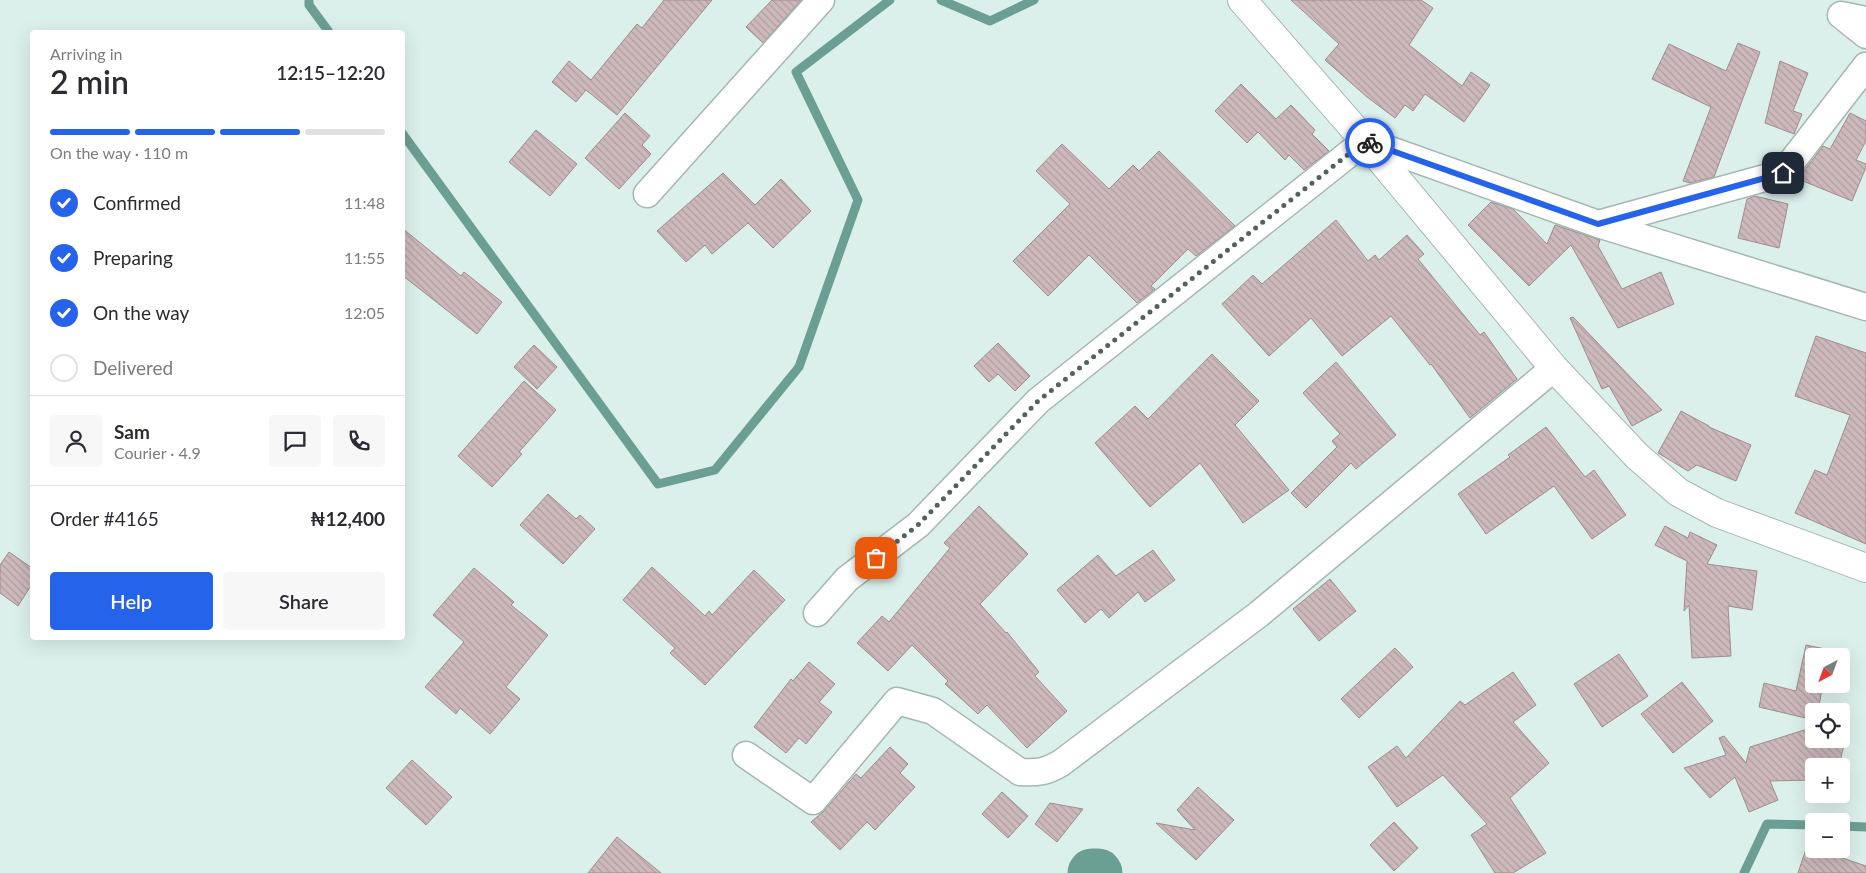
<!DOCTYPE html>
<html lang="en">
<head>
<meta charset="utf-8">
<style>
  body { margin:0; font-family:Lato,sans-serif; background:#f7f7f7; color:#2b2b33; height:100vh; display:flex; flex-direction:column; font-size:19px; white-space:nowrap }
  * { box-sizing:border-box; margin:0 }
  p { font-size:16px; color:#7c7c81 }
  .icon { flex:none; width:28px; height:28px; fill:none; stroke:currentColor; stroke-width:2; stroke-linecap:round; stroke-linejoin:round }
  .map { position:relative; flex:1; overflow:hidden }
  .sheet { position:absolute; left:30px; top:30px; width:375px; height:610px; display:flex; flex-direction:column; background:#fff; border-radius:5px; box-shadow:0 5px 20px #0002 }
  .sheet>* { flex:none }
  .needle { width:32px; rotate:221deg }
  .fabs { position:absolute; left:1805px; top:648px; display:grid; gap:10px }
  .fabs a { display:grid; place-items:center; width:45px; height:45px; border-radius:5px; background:#fff; box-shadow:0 5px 20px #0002; font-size:25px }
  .pin { position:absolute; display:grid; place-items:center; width:42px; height:42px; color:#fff; margin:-21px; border-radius:10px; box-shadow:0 2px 8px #0006 }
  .courier { position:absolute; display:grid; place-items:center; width:50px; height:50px; margin:-25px; border:4px solid #2563eb; border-radius:50%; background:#fff; color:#222; box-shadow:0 1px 6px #0007 }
  .headline em { font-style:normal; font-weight:600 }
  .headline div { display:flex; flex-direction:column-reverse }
  .headline { display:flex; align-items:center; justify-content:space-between; height:85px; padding:0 20px }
  h1 { font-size:32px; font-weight:600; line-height:38px }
  .bar { display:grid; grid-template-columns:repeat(4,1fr); gap:8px 5px; align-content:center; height:60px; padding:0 20px }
  .bar i { height:6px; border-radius:4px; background:#e1e1e2 }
  .bar .current { background:#2563eb }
  .bar p { grid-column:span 4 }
  .line { display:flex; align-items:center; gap:12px; padding:0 20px; border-top:1px solid #e1e1e2 }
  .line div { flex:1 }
  .round { display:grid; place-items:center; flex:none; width:52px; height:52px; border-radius:5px; background:#f7f7f7 }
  ol { padding:0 20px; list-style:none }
  li { display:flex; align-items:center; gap:15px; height:55px }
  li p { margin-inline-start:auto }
  li .icon { padding:5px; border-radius:50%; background:#2563eb; color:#fff; stroke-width:4 }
  li:last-child { color:#7c7c81 }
  li i { width:28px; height:28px; border:2px solid #e1e1e2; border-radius:50% }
  .action { display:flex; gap:10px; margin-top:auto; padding:10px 20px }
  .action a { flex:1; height:58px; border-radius:5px; background:#2563eb; color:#fff; font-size:20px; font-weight:600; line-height:58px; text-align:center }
  .action a+a { background:#f7f7f7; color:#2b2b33 }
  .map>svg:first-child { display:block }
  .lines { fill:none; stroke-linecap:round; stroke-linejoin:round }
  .stream { stroke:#6c9f93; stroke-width:9 }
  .river { stroke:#6c9f93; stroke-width:49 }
  .building { fill:url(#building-back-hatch); stroke:#9f8c8e }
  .street-casing { stroke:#a4b7b2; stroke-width:29 }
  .secondary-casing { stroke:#a4b7b2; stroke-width:30 }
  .street { stroke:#fff; stroke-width:26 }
  .secondary { stroke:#fff; stroke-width:28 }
  .done { stroke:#55615e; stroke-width:5; stroke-dasharray:0 9 }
  .route { stroke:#2563eb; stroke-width:6 }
</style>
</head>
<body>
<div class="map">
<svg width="1866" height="873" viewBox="0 0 1866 873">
  <defs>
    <pattern id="building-back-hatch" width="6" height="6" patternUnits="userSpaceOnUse" patternTransform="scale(1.25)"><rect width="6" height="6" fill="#cdb9bb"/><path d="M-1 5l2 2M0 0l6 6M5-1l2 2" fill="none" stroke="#af9ea0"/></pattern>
  </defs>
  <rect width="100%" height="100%" fill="#dcf0eb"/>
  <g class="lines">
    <path class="stream" d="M 309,0 L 309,5 L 329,32
      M 941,0 L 990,21 L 1034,0
      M 402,133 L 658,484 L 715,470 L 799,367 L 858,200 L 796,72 L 890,0
      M 1841,826 L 1866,827
      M 1744,873 L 1767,824 L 1814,825"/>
    <path class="river" d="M 1092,873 L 1098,873"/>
  </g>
  <path class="building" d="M 664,0 L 712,0 L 617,115 L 586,90 L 576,102 L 552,82 L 569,61 L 591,80 L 637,24 L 642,28 Z
    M 772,0 L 801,0 L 763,43 L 746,27 Z
    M 1291,0 L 1421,0 L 1433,8 L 1409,45 L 1462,86 L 1471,72 L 1490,85 L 1464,122 L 1425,94 L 1413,111 L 1405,105 L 1395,118 L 1367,97 L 1325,60 L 1339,44 Z
    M 1738,43 L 1760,52 L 1714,177 L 1690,183 L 1683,181 L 1711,107 L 1652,79 L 1669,44 L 1726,71 Z
    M 1780,61 L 1808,73 L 1793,111 L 1802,114 L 1794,134 L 1765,123 Z
    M 1241,84 L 1276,119 L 1291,105 L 1315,130 L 1312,134 L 1329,151 L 1304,170 L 1289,155 L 1285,160 L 1258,132 L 1247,143 L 1215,111 Z
    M 625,113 L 650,136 L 642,145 L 651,154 L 619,189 L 585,158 Z
    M 1850,113 L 1866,121 L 1866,141 L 1856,160 L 1866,164 L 1866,167 L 1852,201 L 1798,179 L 1823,146 L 1830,149 Z
    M 536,130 L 577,164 L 550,196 L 509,162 Z
    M 1062,144 L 1109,189 L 1133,165 L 1139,171 L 1159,151 L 1235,226 L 1196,256 L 1188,249 L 1151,286 L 1155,289 L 1137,303 L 1089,255 L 1048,296 L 1013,261 L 1070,204 L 1036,171 Z
    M 723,173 L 755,205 L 781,179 L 811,211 L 773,248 L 748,223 L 712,254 L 705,245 L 686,262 L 657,231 Z
    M 1755,196 L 1788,204 L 1779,248 L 1738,238 L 1747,199 Z
    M 1491,202 L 1513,209 L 1547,244 L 1555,225 L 1600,240 L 1598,246 L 1622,289 L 1661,272 L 1674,304 L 1618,328 L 1571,245 L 1529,286 L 1468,225 Z
    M 1336,220 L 1368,261 L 1375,255 L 1379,260 L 1407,235 L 1424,254 L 1418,259 L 1480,335 L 1484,332 L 1517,379 L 1470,418 L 1431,364 L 1430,365 L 1391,316 L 1342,356 L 1311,318 L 1269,356 L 1222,304 L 1253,275 L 1262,284 Z
    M 402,228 L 461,276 L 464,272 L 502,302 L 477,334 L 402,275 Z
    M 1573,317 L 1636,383 L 1662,410 L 1632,426 L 1609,386 L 1602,389 L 1570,318 Z
    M 1816,336 L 1866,353 L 1866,544 L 1795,513 L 1815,470 L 1827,475 L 1850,415 L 1795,396 Z
    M 998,343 L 1030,376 L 1015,391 L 998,374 L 989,382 L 974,366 Z
    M 534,345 L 557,367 L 537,389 L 514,367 Z
    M 1212,354 L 1259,401 L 1235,425 L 1289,490 L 1243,523 L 1200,463 L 1150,507 L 1095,443 L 1135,406 L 1148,419 Z
    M 1336,362 L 1396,435 L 1356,469 L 1351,463 L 1306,508 L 1291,493 L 1337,447 L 1332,441 L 1340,434 L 1303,393 Z
    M 524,381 L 556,410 L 519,452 L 522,454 L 492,487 L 458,456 Z
    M 1681,411 L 1709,426 L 1709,427 L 1751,445 L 1736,481 L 1697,465 L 1688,471 L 1658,453 Z
    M 1546,427 L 1585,477 L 1594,470 L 1626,515 L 1592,539 L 1554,486 L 1486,534 L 1458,494 L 1510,457 L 1508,455 Z
    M 548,494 L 576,519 L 580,515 L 595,529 L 563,564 L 520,525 Z
    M 979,506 L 1028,554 L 980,604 L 1006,633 L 1007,632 L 1039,672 L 1035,676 L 1067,711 L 1027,748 L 987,705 L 978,714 L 945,684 L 948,681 L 912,645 L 888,671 L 857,643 L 882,616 L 889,622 L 950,548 L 944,543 Z
    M 1665,526 L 1688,538 L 1690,532 L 1717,545 L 1707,564 L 1757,571 L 1752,610 L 1728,606 L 1731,656 L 1692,658 L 1689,605 L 1684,611 L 1687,561 L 1655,545 Z
    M 1153,550 L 1175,580 L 1145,602 L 1138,592 L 1109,618 L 1101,609 L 1085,623 L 1057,590 L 1098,555 L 1116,576 Z
    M 9,552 L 32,568 L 32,584 L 18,606 L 0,593 L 0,565 Z
    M 652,567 L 705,616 L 709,611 L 712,615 L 754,570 L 785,600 L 705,685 L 670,653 L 675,648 L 623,600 Z
    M 474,568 L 514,602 L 511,605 L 548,635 L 506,687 L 520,699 L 490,734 L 460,708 L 456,714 L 425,687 L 464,642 L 433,615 Z
    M 1330,579 L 1356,611 L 1319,641 L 1293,609 Z
    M 1806,645 L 1830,650 L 1829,656 L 1814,656 L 1814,684 L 1823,684 L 1818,711 L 1814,711 L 1814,720 L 1759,707 L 1764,683 L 1796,691 Z
    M 1395,648 L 1413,667 L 1359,718 L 1341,699 Z
    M 1619,654 L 1648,696 L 1602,727 L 1574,684 Z
    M 809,662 L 835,684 L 819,702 L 832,712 L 806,744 L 799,738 L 786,753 L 754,727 L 791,679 L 793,681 Z
    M 1513,672 L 1536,705 L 1513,722 L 1549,763 L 1510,798 L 1546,853 L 1513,873 L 1495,873 L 1471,835 L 1487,824 L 1443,775 L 1397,807 L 1368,767 L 1397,746 L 1406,758 L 1460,701 L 1465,705 Z
    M 1682,682 L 1713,721 L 1673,753 L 1641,714 Z
    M 1814,727 L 1814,739 L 1841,739 L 1841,727 L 1848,729 L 1839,765 L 1820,760 L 1820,766 L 1814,766 L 1814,780 L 1770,781 L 1778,800 L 1749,812 L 1735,777 L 1710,798 L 1684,768 L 1726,755 L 1719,738 L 1724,736 L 1746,763 L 1750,747 Z
    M 890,747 L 908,764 L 900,773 L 915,787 L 875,830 L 867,822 L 840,850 L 811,822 L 824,811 L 856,774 L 861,778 Z
    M 412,760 L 452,797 L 426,825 L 386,788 Z
    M 1198,787 L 1234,820 L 1196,860 L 1156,823 L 1195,830 L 1177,810 Z
    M 1002,792 L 1028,816 L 1008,838 L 982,814 Z
    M 1050,803 L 1083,809 L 1057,842 L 1035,824 Z
    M 1394,822 L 1418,848 L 1394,871 L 1370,845 Z
    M 617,837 L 661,873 L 588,873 Z
    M 1807,846 L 1866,866 L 1866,873 L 1798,873 Z"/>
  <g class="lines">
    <g class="street-casing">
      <path id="street" d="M 1866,20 L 1841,15 L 1866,35
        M 647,194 L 821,0
        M 1598,224 L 1783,173 L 1866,66
        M 817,613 L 847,579 L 918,525 L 1038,401 L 1365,141 L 1598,224 L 1866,307
        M 746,755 L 813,801 L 897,701 L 933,711 L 1020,772 C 1038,773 1046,772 1061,763 L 1259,614 L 1554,368"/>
    </g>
    <g class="secondary-casing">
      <path id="secondary" d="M 1242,0 L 1365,141 L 1554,368 L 1637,456 L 1678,492 L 1717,513 L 1866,568"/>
    </g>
    <use href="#street" class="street"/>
    <use href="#secondary" class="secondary"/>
  </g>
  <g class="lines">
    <path class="done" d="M 876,558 L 918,525 L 1038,401 L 1365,141 L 1370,143"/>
    <path class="route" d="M 1370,143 L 1598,224 L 1783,173"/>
  </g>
</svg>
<div class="fabs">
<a><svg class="needle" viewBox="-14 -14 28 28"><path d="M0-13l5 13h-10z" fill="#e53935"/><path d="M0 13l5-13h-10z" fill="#7c7c81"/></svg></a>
<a><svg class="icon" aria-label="locate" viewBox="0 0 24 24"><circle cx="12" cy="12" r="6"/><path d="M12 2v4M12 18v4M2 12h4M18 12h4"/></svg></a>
<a>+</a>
<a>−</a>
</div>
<div class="pin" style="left:876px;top:558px;background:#ea580c"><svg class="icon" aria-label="bag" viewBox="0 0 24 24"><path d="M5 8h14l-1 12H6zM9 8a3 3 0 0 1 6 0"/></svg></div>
<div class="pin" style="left:1783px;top:173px;background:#1f2937"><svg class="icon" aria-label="home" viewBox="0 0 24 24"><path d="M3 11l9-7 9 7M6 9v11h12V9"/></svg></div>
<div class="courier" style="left:1370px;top:143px"><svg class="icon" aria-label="bike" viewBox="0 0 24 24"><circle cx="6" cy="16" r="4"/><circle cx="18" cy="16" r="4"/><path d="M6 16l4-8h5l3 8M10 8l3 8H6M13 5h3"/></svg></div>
<section class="sheet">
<div class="headline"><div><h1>2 min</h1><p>Arriving in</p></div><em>12:15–12:20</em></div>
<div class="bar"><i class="current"></i><i class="current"></i><i class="current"></i><i></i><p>On the way · 110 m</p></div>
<ol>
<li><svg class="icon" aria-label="check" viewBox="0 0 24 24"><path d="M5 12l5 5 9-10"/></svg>Confirmed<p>11:48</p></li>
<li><svg class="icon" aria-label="check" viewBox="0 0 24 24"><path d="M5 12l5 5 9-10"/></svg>Preparing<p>11:55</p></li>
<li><svg class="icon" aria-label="check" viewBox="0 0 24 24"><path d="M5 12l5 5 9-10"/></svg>On the way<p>12:05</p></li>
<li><i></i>Delivered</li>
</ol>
<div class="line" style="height:90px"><a class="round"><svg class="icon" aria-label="person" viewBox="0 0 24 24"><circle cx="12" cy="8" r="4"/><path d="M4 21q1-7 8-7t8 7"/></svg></a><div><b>Sam</b><p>Courier · 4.9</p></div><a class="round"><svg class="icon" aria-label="chat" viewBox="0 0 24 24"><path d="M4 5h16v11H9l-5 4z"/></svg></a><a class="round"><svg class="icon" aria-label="phone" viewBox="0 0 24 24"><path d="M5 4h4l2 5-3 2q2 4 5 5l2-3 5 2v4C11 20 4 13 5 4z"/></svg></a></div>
<div class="line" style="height:65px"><div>Order #4165</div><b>₦12,400</b></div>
<div class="action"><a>Help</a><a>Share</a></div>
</section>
</div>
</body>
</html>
